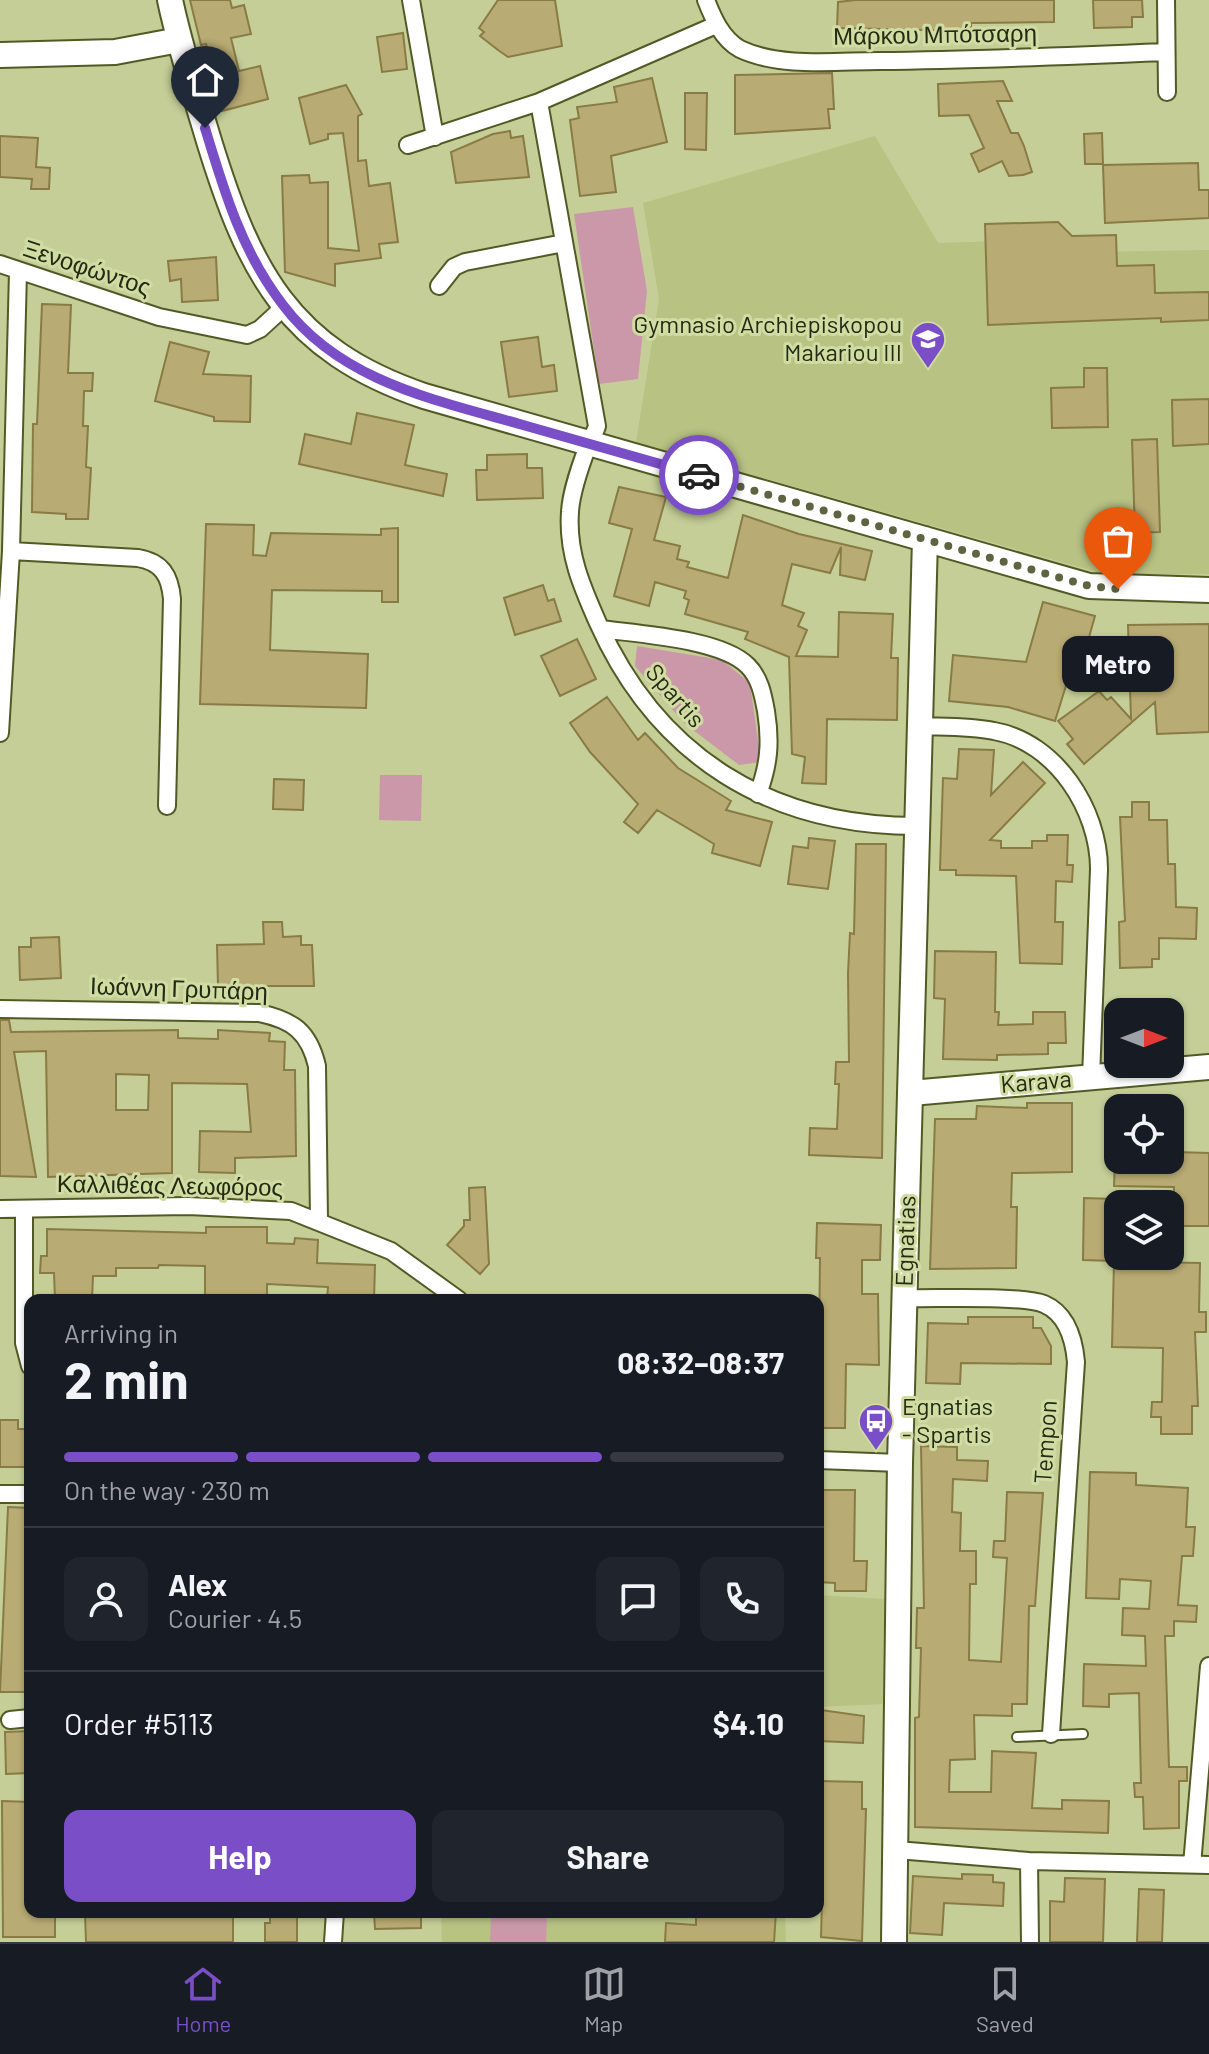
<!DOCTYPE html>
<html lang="en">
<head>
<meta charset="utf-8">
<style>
  body { margin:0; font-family:Barlow,sans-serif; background:#20242c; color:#f1f3f6; height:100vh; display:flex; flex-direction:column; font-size:30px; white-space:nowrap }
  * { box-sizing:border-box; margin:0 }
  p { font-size:26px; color:#9ea1a6 }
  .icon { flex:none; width:44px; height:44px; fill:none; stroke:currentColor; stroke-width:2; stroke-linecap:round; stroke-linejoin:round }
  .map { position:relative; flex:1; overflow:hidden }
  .side { position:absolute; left:24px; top:1294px; width:800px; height:624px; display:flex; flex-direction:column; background:#171b24; border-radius:16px; box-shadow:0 2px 6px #0004 }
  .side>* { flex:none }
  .needle { width:52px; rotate:90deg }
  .controls { position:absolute; left:1104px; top:998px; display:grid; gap:16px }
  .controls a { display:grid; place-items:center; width:80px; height:80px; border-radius:16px; background:#171b24; box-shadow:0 2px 6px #0004; font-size:40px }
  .pin { position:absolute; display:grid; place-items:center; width:68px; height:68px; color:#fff; margin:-82px -34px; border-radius:50% 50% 50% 0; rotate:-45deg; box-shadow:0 0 8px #0007 }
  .pin .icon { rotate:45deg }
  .courier { position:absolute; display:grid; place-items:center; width:80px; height:80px; margin:-40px; border:6px solid #7a4ec7; border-radius:50%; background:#fff; color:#222; box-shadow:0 2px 10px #0007 }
  .bubble { position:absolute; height:56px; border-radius:16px; background:#171b24; box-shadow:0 2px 6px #0004; font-size:26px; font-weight:700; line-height:56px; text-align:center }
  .head em { font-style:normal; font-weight:700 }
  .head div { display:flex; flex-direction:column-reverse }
  .head { display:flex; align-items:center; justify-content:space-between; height:136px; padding:0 40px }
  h1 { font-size:52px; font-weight:700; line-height:60px }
  .bar { display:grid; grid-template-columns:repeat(4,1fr); gap:12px 8px; align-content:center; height:96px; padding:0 40px }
  .bar i { height:10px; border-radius:6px; background:#363941 }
  .bar .selected { background:#7a4ec7 }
  .bar p { grid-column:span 4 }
  .line { display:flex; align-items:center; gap:20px; padding:0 40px; border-top:2px solid #363941 }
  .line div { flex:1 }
  .round { display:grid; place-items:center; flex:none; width:84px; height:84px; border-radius:16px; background:#20242c }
  .primary-button { display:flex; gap:16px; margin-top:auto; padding:16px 40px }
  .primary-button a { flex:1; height:92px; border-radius:16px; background:#7a4ec7; color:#fff; font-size:32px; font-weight:700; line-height:92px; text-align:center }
  .primary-button a+a { background:#20242c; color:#f1f3f6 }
  .tabs { display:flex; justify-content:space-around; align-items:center; height:112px; border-top:2px solid #363941; background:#171b24; font-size:22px; color:#9ea1a6 }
  .tabs a { display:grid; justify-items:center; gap:4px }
  .tabs .selected { color:#7a4ec7 }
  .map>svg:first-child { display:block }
  .built { fill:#b8c283 }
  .green { fill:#ca98a9 }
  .building { fill:#b8ab73; stroke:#887b45; stroke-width:2; fill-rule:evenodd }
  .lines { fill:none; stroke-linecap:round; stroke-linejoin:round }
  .lane-casing { stroke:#525925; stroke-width:12 }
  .street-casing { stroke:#525925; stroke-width:20 }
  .secondary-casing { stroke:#525925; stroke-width:28 }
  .lane { stroke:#fff; stroke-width:8 }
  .street { stroke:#fff; stroke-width:16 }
  .secondary { stroke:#fff; stroke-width:24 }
  .done { stroke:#5e6341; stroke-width:8; stroke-dasharray:0 14.4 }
  .route { stroke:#7a4ec7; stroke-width:10 }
  .labels { text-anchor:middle; stroke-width:6; stroke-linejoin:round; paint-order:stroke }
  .street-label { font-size:24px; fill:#262913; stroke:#d1dca3 }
  .poi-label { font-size:24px; fill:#262913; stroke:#d1dca3; text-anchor:end }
</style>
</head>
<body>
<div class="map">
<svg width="1209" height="1942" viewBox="0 0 1209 1942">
  <rect width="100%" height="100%" fill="#c5ce97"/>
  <path class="built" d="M 875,136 L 938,243 L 1072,239 L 1092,252 L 1209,250 L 1209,574 L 1104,574 L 636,442 L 659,299 L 643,203 Z
    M 818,1595 L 884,1599 L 883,1704 L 818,1707 Z
    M 441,1912 L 785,1912 L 786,1942 L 442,1942 Z"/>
  <path class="green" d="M 633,207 L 647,291 L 638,379 L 599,384 L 574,214 Z
    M 637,646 L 722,660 L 750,683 L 761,762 L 739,765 L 684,723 L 635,666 Z
    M 380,775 L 422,775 L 421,821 L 379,820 Z
    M 491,1916 L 547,1918 L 546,1942 L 490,1942 Z"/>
  <path class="building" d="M 190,0 L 230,0 L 232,8 L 244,5 L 251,34 L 231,38 L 239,71 L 260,66 L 268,99 L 222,111 L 206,44 L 201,45 Z
    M 498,0 L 555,0 L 562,46 L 508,57 L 498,50 L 480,36 L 484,32 L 479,28 Z
    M 855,0 L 1054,0 L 1054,22 L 971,23 L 971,31 L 837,28 L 838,2 Z
    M 1093,0 L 1142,0 L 1143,17 L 1132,17 L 1132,27 L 1094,28 Z
    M 403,33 L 407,69 L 382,72 L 377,37 Z
    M 832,73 L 834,109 L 828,109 L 830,128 L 735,134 L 735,75 Z
    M 652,78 L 667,142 L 611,156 L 616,192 L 580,196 L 570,120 L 579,118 L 577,107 L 617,102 L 614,87 Z
    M 1003,81 L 1012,101 L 997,101 L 1011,133 L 1018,133 L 1024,146 L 1032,172 L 1023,175 L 1009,176 L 1002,161 L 979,172 L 971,154 L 984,148 L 969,115 L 939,116 L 938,84 Z
    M 346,85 L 362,114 L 358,116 L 358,161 L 366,160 L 369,186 L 390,183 L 398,242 L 379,244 L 381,258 L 335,264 L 335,286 L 285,272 L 282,176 L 309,175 L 310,183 L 328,182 L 328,248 L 359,251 L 343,133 L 328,134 L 328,139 L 310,144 L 299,98 Z
    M 685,93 L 707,93 L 706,150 L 685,149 Z
    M 510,131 L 511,138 L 523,136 L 529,177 L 456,183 L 451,152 L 493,134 Z
    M 1102,133 L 1103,164 L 1085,164 L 1084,134 Z
    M 0,136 L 38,138 L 36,167 L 50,168 L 49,189 L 31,189 L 32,179 L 0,177 Z
    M 1198,163 L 1199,190 L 1209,190 L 1209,218 L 1105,223 L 1103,165 Z
    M 1058,222 L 1072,236 L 1116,235 L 1117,266 L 1154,265 L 1155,293 L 1209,292 L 1209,320 L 1161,322 L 1161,318 L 988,325 L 985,224 Z
    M 216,257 L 218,300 L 182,302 L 181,279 L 170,281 L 168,261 Z
    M 42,304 L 71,305 L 68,373 L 93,373 L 92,391 L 84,391 L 83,426 L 88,426 L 86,467 L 91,468 L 88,519 L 66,519 L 66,514 L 32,512 L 33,424 L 37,424 Z
    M 538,337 L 542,367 L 554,365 L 557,391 L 509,397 L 501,342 Z
    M 170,342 L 209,352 L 203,374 L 251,376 L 250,422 L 214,421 L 214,417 L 155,401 Z
    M 1084,368 L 1107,368 L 1108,427 L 1052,428 L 1051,388 L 1084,387 Z
    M 1209,399 L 1209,444 L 1173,446 L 1172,400 Z
    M 357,413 L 414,425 L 405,465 L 447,474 L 443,496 L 299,464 L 305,434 L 351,444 Z
    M 1157,439 L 1160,532 L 1135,533 L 1132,440 Z
    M 527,454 L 527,468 L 542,468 L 543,498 L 477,500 L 476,470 L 487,470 L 487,455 Z
    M 619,487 L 666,497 L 654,540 L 680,546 L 677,559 L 689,562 L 687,567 L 728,578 L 743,515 L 799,534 L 872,551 L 865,580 L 840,575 L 841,547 L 830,573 L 792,564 L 782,605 L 804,613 L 798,626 L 807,630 L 796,656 L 838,657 L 839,612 L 893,614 L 891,658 L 898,658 L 897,720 L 827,719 L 826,784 L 802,783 L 805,757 L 792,754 L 789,657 L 745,639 L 748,632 L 685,614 L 689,600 L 684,598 L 686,591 L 655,582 L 649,606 L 614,596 L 632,529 L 609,523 Z
    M 206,524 L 254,525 L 253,555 L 266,556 L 271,533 L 381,535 L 381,529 L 398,528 L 398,602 L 382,602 L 382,591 L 272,590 L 270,650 L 368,654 L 366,708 L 200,704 Z
    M 543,585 L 548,601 L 554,599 L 561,621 L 515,635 L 504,598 Z
    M 1043,602 L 1095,616 L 1082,662 L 1074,660 L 1055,721 L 1008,707 L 949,701 L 953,655 L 1026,662 Z
    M 1209,624 L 1209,732 L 1157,734 L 1155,702 L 1084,764 L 1067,744 L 1073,739 L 1058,721 L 1099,691 L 1107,700 L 1111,697 L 1131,719 L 1128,625 Z
    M 577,639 L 596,679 L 560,696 L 541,656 Z
    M 607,697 L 638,740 L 645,733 L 678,768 L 731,801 L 726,810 L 772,822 L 760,866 L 712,853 L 714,844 L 657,810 L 638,833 L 624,822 L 638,804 L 590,752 L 570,723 Z
    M 959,749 L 994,750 L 991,795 L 1023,762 L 1045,783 L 990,840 L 1001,841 L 1001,848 L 1032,848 L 1032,841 L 1047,841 L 1047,835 L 1068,835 L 1067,865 L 1073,865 L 1072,882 L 1056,881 L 1055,922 L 1063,922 L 1062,964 L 1020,963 L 1016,876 L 956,875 L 956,870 L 940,870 L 943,778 L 957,779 Z
    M 274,779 L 304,780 L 303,810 L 273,809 Z
    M 1132,802 L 1149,802 L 1149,820 L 1167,820 L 1168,864 L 1175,864 L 1176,907 L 1197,908 L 1196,939 L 1159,938 L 1159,959 L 1152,959 L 1152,967 L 1120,968 L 1119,922 L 1125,921 L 1120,817 L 1132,817 Z
    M 809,838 L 835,841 L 828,889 L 788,884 L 793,846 L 808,848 Z
    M 856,844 L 886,844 L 882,1158 L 809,1155 L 810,1128 L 837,1129 L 839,1084 L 835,1084 L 836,1062 L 849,1062 L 848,973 L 850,933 L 854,934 Z
    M 263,922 L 282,922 L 283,937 L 301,936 L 301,945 L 312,945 L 314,986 L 218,986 L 217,945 L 264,944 Z
    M 59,937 L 61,978 L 20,980 L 19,947 L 31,947 L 31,938 Z
    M 935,951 L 996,952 L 995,1012 L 999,1012 L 998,1025 L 1033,1024 L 1033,1012 L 1065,1012 L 1066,1043 L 1048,1043 L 1048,1054 L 997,1055 L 997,1060 L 943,1059 L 945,999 L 934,998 Z
    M 0,1020 L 9,1020 L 11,1032 L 178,1030 L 178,1038 L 218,1039 L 218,1030 L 270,1033 L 269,1041 L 285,1042 L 284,1070 L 295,1070 L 296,1156 L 235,1158 L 235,1173 L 199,1172 L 200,1131 L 251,1132 L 247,1084 L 172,1083 L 172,1173 L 48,1177 L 46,1051 L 14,1052 L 36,1177 L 0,1176 ZM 116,1074 L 149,1075 L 148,1110 L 116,1110 Z
    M 1027,1103 L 1072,1103 L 1072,1172 L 1012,1173 L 1011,1207 L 1017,1207 L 1016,1268 L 930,1269 L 935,1119 L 976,1119 L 977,1106 L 1027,1108 Z
    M 1175,1152 L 1209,1153 L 1209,1226 L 1173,1226 L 1174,1187 L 1114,1186 L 1115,1160 L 1175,1160 Z
    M 485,1187 L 489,1264 L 480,1274 L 447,1245 L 464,1226 L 464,1220 L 470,1220 L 469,1188 Z
    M 1084,1198 L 1115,1199 L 1118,1256 L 1151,1256 L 1150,1262 L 1200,1263 L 1199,1312 L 1206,1312 L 1206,1332 L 1195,1332 L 1198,1406 L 1192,1406 L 1192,1434 L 1161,1434 L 1161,1417 L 1151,1417 L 1152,1402 L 1162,1402 L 1163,1348 L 1112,1347 L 1114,1261 L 1083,1260 Z
    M 817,1223 L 881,1225 L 880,1260 L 862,1260 L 862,1294 L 878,1294 L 879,1365 L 846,1364 L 845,1428 L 818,1428 L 820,1258 L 816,1258 Z
    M 206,1227 L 267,1227 L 267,1243 L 294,1244 L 295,1238 L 318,1240 L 317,1263 L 375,1265 L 374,1300 L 327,1300 L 328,1287 L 267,1284 L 267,1300 L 205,1300 L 205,1266 L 159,1265 L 158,1268 L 116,1268 L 116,1276 L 93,1276 L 92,1300 L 55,1300 L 54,1273 L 40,1273 L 41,1256 L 47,1256 L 47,1229 L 206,1233 Z
    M 968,1317 L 1033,1317 L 1033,1328 L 1041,1328 L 1051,1346 L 1051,1364 L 961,1363 L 960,1384 L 926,1383 L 928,1323 L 968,1324 Z
    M 0,1420 L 18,1420 L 18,1429 L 30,1429 L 27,1467 L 0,1467 Z
    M 921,1446 L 957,1447 L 957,1460 L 988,1461 L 987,1481 L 953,1479 L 952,1512 L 961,1513 L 960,1551 L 976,1551 L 976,1584 L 970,1584 L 969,1660 L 1001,1662 L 1007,1558 L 993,1557 L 994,1541 L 1005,1541 L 1007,1492 L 1043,1493 L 1035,1606 L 1029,1606 L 1027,1704 L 1012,1704 L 1012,1716 L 974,1715 L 975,1759 L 950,1760 L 949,1792 L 991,1792 L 992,1751 L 1036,1753 L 1032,1808 L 1062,1809 L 1062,1800 L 1109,1801 L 1108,1833 L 915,1827 L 915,1718 L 919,1717 L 921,1648 L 916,1648 L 917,1608 L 924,1608 Z
    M 1090,1472 L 1136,1473 L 1136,1485 L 1188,1488 L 1186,1527 L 1195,1527 L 1193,1556 L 1182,1556 L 1178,1605 L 1197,1606 L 1196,1622 L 1174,1621 L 1174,1636 L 1165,1636 L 1169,1767 L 1187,1767 L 1187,1781 L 1179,1781 L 1179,1828 L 1144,1829 L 1143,1797 L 1135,1797 L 1134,1783 L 1141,1783 L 1139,1693 L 1109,1694 L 1109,1707 L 1083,1706 L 1084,1664 L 1146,1666 L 1145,1636 L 1122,1635 L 1123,1608 L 1149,1609 L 1151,1581 L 1120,1579 L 1119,1599 L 1086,1598 Z
    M 818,1490 L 855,1490 L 854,1561 L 867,1561 L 866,1591 L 835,1591 L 835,1583 L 818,1582 L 823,1528 L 818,1528 Z
    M 8,1507 L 30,1508 L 30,1692 L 0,1692 Z
    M 821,1710 L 864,1716 L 863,1743 L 819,1741 Z
    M 30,1731 L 30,1773 L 6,1774 L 5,1732 Z
    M 818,1781 L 862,1782 L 862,1809 L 866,1809 L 862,1941 L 821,1937 L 823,1863 L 820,1863 Z
    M 2,1801 L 30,1802 L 30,1912 L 55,1912 L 55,1937 L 3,1937 Z
    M 962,1874 L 993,1875 L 993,1882 L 1004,1883 L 1003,1906 L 944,1903 L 942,1935 L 910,1933 L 913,1876 L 962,1879 Z
    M 1065,1878 L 1105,1879 L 1103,1942 L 1050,1942 L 1050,1901 L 1064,1902 Z
    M 1139,1889 L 1164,1890 L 1162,1942 L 1137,1942 Z
    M 113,1912 L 233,1912 L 233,1942 L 86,1942 L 85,1914 Z
    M 270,1912 L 297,1912 L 297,1942 L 265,1942 L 265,1923 L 270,1923 Z
    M 374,1912 L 421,1912 L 421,1928 L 375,1929 Z
    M 696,1912 L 776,1912 L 774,1942 L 665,1942 L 666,1923 L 696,1925 Z"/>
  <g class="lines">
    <g class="lane-casing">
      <path id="lane" d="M 1017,1737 L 1083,1734"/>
    </g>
    <g class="street-casing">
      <path id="street" d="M 411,0 L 435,137
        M 706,0 C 713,18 722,39 740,49 C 780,68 836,61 879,61 C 975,60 1071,56 1166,52
        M 1166,0 L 1167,92
        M 539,102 L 597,426 C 595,434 589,440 587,448 C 580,467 571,492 570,512 C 567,553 582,587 598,623 C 658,757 770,826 916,826
        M 408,145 L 539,102 L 716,25
        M 0,264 L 159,317 L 247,335 L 260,329 L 284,307
        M 439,286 L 454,267 L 465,262 L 564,243
        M 11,551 L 138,558 C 162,562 170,576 172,599 L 167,806
        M 601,629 C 638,634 722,639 748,666 C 760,678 763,695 766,711 C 771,742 769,765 758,794
        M 919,726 C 943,727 970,726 994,731 C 1056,742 1099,810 1099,869 L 1091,1078
        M 0,733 L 11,551 L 18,271
        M 0,1009 L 259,1013 C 293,1020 309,1032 317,1066 L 319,1220
        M 0,1209 L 188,1206 L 291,1211 L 391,1251 L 459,1300
        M 24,1209 L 24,1343 L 30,1366
        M 904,1298 C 933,1299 1022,1295 1044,1304 C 1067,1314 1074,1339 1076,1362 L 1051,1734
        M 818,1460 L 900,1463
        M 0,1494 L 30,1494
        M 10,1720 L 30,1718
        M 897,1850 L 1029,1861 L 1209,1865
        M 1029,1861 L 1030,1942
        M 1192,1865 L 1209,1666
        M 333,1942 L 335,1912"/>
    </g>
    <g class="secondary-casing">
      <path id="secondary" d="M 170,0 C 180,47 195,94 209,141 C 249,271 288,350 424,396 L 1089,586 L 1209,590
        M 0,55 L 115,52 L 179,40
        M 911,1093 L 1209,1067
        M 894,1942 L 900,1463 L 925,539"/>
    </g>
    <use href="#lane" class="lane"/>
    <use href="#street" class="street"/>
    <use href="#secondary" class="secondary"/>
  </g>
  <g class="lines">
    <path class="done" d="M 699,475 L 1089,586 L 1118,589"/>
    <path class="route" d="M 205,128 C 224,191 242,252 283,305 C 341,382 436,400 523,425 C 582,442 640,458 699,475"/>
  </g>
  <defs>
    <g id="school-pin" transform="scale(1.8)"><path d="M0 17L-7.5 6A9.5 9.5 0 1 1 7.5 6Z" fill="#7a4ec7" stroke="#d1dca3"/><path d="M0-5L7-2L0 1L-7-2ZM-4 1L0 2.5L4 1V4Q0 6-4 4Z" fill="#fff"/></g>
    <g id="bus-pin" transform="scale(1.8)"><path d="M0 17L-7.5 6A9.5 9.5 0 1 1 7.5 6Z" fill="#7a4ec7" stroke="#d1dca3"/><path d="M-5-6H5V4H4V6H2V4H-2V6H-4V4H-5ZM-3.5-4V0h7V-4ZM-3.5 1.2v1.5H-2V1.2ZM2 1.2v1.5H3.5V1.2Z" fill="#fff"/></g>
  </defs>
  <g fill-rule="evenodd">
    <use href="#school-pin" x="928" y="339"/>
    <use href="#bus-pin" x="876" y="1421"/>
  </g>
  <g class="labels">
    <g class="street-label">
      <text transform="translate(935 35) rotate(-1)" y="8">Μάρκου Μπότσαρη</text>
      <text transform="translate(87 268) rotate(18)" y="8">Ξενοφώντος</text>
      <text transform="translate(675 696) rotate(49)" y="8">Spartis</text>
      <text transform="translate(179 989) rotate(2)" y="8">Ιωάννη Γρυπάρη</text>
      <text transform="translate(1036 1082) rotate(-5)" y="8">Karava</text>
      <text transform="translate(170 1186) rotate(1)" y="8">Καλλιθέας Λεωφόρος</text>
      <text transform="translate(906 1241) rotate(-88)" y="8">Egnatias</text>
      <text transform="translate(1046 1442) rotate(-86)" y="8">Tempon</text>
    </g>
    <g class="poi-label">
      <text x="902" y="333">Gymnasio Archiepiskopou<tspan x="902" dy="28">Makariou III</tspan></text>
      <text x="902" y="1415" text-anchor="start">Egnatias<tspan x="902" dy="28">- Spartis</tspan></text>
    </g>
  </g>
</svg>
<div class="controls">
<a><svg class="needle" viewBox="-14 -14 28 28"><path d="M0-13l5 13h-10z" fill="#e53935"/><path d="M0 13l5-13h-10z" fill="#9ea1a6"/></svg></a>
<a><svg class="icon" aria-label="locate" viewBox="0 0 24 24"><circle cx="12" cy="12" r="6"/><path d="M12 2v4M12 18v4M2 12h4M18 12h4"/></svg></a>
<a><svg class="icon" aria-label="layers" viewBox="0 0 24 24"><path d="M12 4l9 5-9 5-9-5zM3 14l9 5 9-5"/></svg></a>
</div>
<div class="pin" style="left:1118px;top:589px;background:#ea580c"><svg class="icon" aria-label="bag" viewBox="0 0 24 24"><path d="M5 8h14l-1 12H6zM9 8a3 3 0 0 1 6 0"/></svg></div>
<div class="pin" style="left:205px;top:128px;background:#1f2937"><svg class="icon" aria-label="home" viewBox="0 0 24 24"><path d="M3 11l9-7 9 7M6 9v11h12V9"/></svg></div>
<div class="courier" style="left:699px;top:475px"><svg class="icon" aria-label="car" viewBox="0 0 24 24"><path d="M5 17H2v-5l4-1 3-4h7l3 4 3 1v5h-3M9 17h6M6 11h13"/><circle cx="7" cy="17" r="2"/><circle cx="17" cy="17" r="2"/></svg></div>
<div class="bubble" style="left:1062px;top:636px;width:112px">Metro</div>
<section class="side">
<div class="head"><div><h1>2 min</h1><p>Arriving in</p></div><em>08:32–08:37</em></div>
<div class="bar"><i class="selected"></i><i class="selected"></i><i class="selected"></i><i></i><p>On the way · 230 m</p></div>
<div class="line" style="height:144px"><a class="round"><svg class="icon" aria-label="person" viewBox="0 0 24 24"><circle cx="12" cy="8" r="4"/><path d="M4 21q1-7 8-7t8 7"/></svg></a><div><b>Alex</b><p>Courier · 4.5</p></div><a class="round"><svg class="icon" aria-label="chat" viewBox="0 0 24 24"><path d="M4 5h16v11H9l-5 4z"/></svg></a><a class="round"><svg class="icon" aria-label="phone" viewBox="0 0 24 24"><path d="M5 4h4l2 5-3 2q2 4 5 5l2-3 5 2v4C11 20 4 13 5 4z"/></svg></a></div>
<div class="line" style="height:104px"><div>Order #5113</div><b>$4.10</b></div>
<div class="primary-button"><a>Help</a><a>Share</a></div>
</section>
</div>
<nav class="tabs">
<a class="selected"><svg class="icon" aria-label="home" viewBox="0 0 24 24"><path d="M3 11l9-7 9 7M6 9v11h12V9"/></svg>Home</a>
<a><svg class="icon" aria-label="map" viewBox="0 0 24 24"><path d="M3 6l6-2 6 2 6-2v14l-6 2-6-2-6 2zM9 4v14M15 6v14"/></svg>Map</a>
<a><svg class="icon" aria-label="saved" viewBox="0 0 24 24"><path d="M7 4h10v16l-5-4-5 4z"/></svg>Saved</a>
</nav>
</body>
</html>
